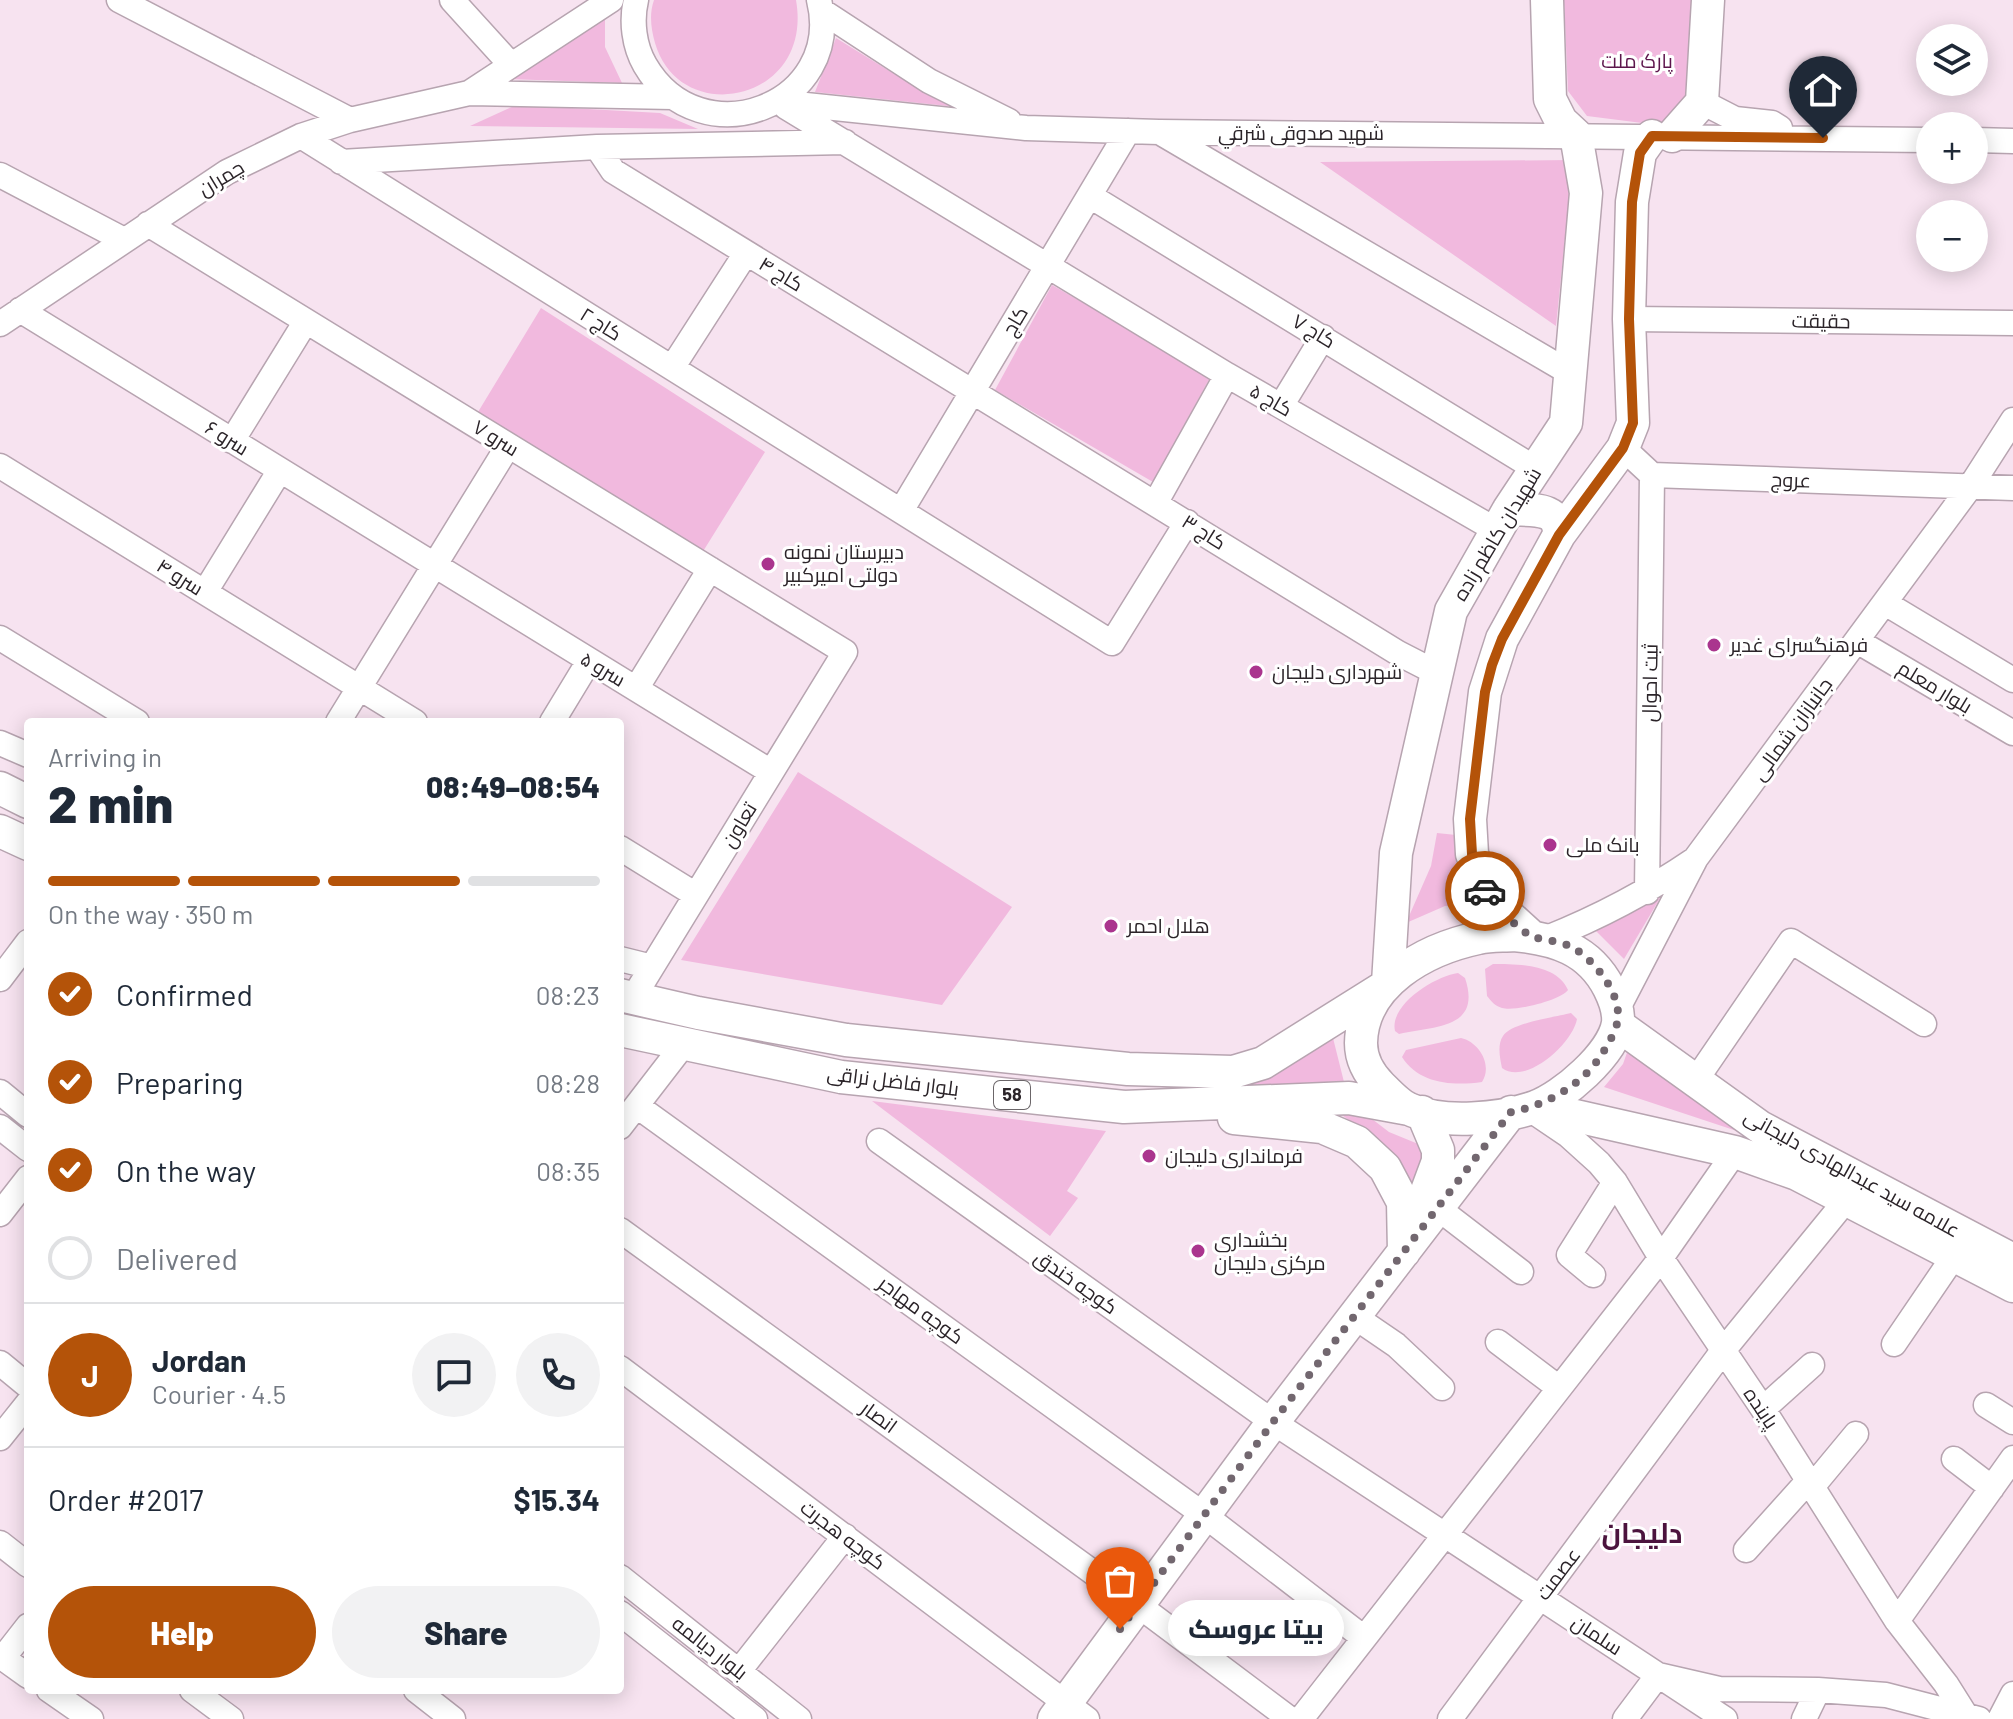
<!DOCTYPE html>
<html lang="en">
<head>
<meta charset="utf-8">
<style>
  body { margin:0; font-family:Barlow,Cairo,sans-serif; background:#f2f2f3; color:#1f2937; height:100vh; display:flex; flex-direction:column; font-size:30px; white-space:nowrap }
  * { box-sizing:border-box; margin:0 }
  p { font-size:26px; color:#747a83 }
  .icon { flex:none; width:44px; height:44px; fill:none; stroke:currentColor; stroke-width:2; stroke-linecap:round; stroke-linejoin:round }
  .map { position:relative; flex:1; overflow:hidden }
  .drawer { position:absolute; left:24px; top:718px; width:600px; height:976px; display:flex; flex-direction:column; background:#fff; border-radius:8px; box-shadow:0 4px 20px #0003 }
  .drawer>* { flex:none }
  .tools { position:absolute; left:1916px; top:24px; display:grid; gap:16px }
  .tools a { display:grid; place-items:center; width:72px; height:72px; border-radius:50%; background:#fff; box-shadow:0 4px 20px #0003; font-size:40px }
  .pin { position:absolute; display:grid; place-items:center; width:68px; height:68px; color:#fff; margin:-82px -34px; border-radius:50% 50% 50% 0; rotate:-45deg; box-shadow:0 0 8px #0007 }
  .pin .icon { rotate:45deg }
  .courier { position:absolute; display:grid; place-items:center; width:80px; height:80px; margin:-40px; border:6px solid #b45309; border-radius:50%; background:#fff; color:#222; box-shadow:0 2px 10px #0007 }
  .bubble { position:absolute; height:56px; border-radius:28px; background:#fff; box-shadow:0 4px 20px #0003; font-size:26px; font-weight:800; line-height:56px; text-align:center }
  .summary em { font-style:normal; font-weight:800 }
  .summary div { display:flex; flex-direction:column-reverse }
  .summary { display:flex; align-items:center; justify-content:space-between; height:136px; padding:0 24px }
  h1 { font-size:52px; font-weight:800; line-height:60px }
  .bar { display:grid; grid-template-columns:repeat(4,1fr); gap:12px 8px; align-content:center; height:96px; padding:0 24px }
  .bar i { height:10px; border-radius:6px; background:#e0e1e3 }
  .bar .selected { background:#b45309 }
  .bar p { grid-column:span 4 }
  .line { display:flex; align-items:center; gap:20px; padding:0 24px; border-top:2px solid #e0e1e3 }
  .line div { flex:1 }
  .round { display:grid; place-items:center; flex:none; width:84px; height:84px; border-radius:42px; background:#f2f2f3 }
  ol { padding:0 24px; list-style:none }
  li { display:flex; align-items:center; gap:24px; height:88px }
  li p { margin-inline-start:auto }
  li .icon { padding:8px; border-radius:50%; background:#b45309; color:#fff; stroke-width:4 }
  li:last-child { color:#747a83 }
  li i { width:44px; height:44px; border:4px solid #e0e1e3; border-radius:50% }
  .action { display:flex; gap:16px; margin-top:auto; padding:16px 24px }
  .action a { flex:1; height:92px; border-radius:48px; background:#b45309; color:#fff; font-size:32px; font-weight:800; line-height:92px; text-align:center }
  .action a+a { background:#f2f2f3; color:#1f2937 }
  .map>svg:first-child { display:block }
  .green { fill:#f1b9de }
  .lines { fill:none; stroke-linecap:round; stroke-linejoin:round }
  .minor-casing { stroke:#b7a4b0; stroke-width:27 }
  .major-casing { stroke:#b7a4b0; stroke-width:35 }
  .minor { stroke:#fff; stroke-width:24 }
  .major { stroke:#fff; stroke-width:32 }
  .done { stroke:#72676f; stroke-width:8; stroke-dasharray:0 14.4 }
  .route { stroke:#b45309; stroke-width:10 }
  .poi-dot { fill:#aa358e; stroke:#fff; stroke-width:3 }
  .labels { text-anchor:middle; stroke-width:6; stroke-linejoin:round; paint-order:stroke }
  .shield { fill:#fff; stroke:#6b6669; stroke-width:2 }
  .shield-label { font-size:18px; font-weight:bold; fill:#2b2429 }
  .park-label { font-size:20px; fill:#5d154c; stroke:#fff }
  .street-label { font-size:20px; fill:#2b2429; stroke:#fff }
  .poi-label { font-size:20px; fill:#2b2429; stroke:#fff; text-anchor:start }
  .district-label { font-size:28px; font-weight:bold; fill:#4c143e; stroke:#fff }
</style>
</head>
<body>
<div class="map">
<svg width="2013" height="1719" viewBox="0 0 2013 1719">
  <rect width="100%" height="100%" fill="#f7e3f0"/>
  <path class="green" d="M 654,0 L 796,0 C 814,102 680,129 655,43 C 651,29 649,14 654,0 Z
    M 1564,0 L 1705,0 L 1701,95 L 1666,126 L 1587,116 L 1568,91 Z
    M 605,19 L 605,47 L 622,83 L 508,79 Z
    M 836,38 L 925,93 L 957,107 L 815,92 Z
    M 516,105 L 660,113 L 698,129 L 470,126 Z
    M 1573,160 L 1556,326 L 1320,162 Z
    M 1052,285 L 1211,376 L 1153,482 L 995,390 Z
    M 541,308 L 765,452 L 702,553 L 478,412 Z
    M 798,772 L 1012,907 L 942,1005 L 681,960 Z
    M 1437,833 L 1456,835 L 1456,867 L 1466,904 L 1445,906 L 1406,923 L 1431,866 Z
    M 1669,883 L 1624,959 L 1594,929 Z
    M 1493,964 C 1517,964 1557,964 1568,990 C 1561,1000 1515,1012 1502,1008 C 1495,1006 1491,1001 1487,996 L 1485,969 Z
    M 1458,973 L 1465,978 C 1482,1029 1435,1026 1399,1034 L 1395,1031 C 1389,1005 1435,976 1458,973 Z
    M 1571,1013 L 1577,1019 C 1573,1043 1526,1086 1502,1068 C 1500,1058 1497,1045 1503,1036 C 1511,1023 1555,1017 1571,1013 Z
    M 1331,1030 L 1345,1086 L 1234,1090 L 1160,1087 L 1160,1080 Z
    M 1461,1038 C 1479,1042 1493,1065 1482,1082 C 1453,1086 1419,1084 1402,1057 L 1406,1050 Z
    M 1630,1044 L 1755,1137 L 1604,1087 L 1623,1064 Z
    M 872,1101 L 1106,1131 L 1067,1191 L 1078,1198 L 1050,1236 Z
    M 1359,1109 L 1389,1132 L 1428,1148 L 1409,1204 L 1371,1136 L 1339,1113 Z"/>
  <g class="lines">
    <g class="minor-casing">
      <path id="minor" d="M 119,0 L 350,120
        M 452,0 L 511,65
        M 636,0 C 631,21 634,46 645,65 C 701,161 845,104 819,0
        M 822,11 L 929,81 L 1009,121
        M 469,93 L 611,0
        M 777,102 L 1026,128 L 1159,132 L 1930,140
        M 1702,102 L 1735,119 L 1772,123 L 1780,128
        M 786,107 L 1227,375 L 1496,530
        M 1161,133 L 1572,374
        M 301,136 L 1112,643 L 1187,522
        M 1974,140 L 2013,141
        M 597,147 L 613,171 L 1398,653 L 1435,672
        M 341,162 L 597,147 L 845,142
        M 0,175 L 124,240
        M 1090,196 L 1536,469
        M 148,224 L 845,652 L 633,998
        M 20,310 L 771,772
        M 1629,319 L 2013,323
        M 0,324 L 227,172 L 301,136 L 350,120 L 469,93 L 673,97
        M 672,368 L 746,253
        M 1281,406 L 1323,337
        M 232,441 L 306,321
        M 1623,448 L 1652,475 L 2013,488
        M 0,466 L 415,722
        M 1156,502 L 1227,375
        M 901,511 L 1128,131
        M 205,592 L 280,470
        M 1885,603 L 2013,680
        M 0,638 L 137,722
        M 1857,641 L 2013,733
        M 636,689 L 710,569
        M 338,722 L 508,446
        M 552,722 L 589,661
        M 0,743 L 28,755
        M 620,848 L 696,895
        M 1647,892 L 1652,475
        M 1547,938 C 1600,917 1647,892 1694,860
        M 620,959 L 652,967
        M 0,979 L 28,942
        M 1617,1010 L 1696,858 L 1970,487 L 2013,420
        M 1696,1080 L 1791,941 L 1924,1024
        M 0,1092 L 28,1115
        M 637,1106 L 1204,1515 L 1364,1638
        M 1531,1110 L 1568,1135 L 1599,1163 L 1615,1182 L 1661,1258 L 1763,1409 L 1897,1621 L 1946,1684 L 1968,1719
        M 0,1127 L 28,1149
        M 620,1127 L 684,1044
        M 879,1141 L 1273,1422 L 1658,1675 L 1719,1689 L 1818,1690 L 1886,1695 L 1979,1719
        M 1439,1209 L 1521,1272
        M 0,1214 L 28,1178
        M 620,1230 L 1138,1605 L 1290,1719
        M 1593,1275 L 1569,1255 L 1615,1182
        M 1355,1317 L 1396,1345 L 1442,1388
        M 1498,1342 L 1559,1388
        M 1894,1344 L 1954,1256
        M 0,1363 L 28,1386
        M 620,1368 L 1087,1719
        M 1986,1405 L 2013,1422
        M 1763,1409 L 1812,1365
        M 0,1438 L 28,1403
        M 1954,1459 L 1992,1488
        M 1812,1487 L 1856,1434
        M 0,1543 L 28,1565
        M 1746,1550 L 1808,1481
        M 620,1577 L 799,1719
        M 620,1613 L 755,1719
        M 1897,1621 L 2013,1458
        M 0,1656 L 28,1676
        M 3,1658 L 28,1626
        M 739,1671 L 845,1536
        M 49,1690 L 91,1719
        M 192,1690 L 231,1719
        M 416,1690 L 453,1719
        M 1301,1719 L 1661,1258 L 1735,1152
        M 1450,1719 L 1722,1352 L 1847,1199
        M 1625,1719 L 1658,1675 L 1725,1719
        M 1804,1719 L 1818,1690
        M 2000,1719 L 2013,1694"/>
    </g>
    <g class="major-casing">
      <path id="major" d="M 1672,136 L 1702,102 L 1708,0
        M 1509,509 C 1530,511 1560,505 1559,535
        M 0,788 L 28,802
        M 0,831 L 28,844
        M 1514,935 C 1555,939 1589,949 1609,988 C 1614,998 1619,1012 1618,1023 C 1613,1054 1563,1097 1535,1107 C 1501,1119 1443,1125 1409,1109 C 1399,1105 1389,1094 1381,1086 C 1370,1075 1361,1060 1361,1043 C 1362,983 1426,949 1478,938 C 1490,935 1503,936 1514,935 Z
        M 1532,937 L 1489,898 L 1472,854 L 1470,819 L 1485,692 L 1502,639 L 1559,535 L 1623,448 L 1633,423 L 1629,319 L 1632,202 L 1640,153 L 1652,136
        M 1388,983 L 1396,853 L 1451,611 L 1509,509 L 1566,423 L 1586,193 L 1576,135 L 1561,121 L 1550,99 L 1547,0
        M 620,995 L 698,1013 L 846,1040 L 1128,1069 L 1233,1072 L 1263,1063 L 1381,989
        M 1618,1025 L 1760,1127 L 2013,1260
        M 620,1030 L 841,1077 L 1124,1107 L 1349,1098 L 1409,1109
        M 1536,1107 L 1735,1152 L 1797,1174 L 2013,1286
        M 1234,1118 L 1322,1127 L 1357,1142 L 1385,1168 L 1403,1202 L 1404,1252
        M 1415,1223 L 1438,1161 L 1438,1150 L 1422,1112
        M 1054,1719 L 1273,1422 L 1511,1112"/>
    </g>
    <use href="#minor" class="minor"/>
    <use href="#major" class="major"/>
  </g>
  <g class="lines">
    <path class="done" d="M 1120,1629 L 1273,1422 L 1511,1112 C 1548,1105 1586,1083 1605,1049 C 1609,1042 1614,1034 1616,1027 C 1626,999 1597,963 1575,949 C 1563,941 1547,941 1534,937 C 1521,933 1492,903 1485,891"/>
    <path class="route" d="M 1485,891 L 1472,854 L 1470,819 L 1485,692 L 1492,665 L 1502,639 L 1559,535 L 1623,448 L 1633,423 L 1629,319 L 1632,202 L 1640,153 L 1652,136 L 1823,138"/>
  </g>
  <g class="poi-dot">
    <circle cx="768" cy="564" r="8"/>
    <circle cx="1714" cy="645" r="8"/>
    <circle cx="1256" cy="672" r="8"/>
    <circle cx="1550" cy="845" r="8"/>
    <circle cx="1111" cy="926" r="8"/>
    <circle cx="1149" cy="1156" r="8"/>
    <circle cx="1198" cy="1251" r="8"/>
  </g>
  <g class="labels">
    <rect class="shield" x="994" y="1081" width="36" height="28" rx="6"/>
    <g class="shield-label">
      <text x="1012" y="1101">58</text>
    </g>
    <g class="park-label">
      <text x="1637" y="68">پارک ملت</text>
    </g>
    <g class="street-label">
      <text x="1301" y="140">شهید صدوقی شرقي</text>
      <text transform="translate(221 178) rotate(-31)" y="7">چمران</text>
      <text transform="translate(781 274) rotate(31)" y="7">کاج ۴</text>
      <text transform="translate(1015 321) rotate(-59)" y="7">کاج</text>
      <text transform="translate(1821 321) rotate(1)" y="7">حقیقت</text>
      <text transform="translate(601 324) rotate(32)" y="7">کاج ۲</text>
      <text transform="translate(1314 331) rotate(31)" y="7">کاج ۷</text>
      <text transform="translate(1271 400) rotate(30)" y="7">کاج ۵</text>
      <text transform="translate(227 438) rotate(32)" y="7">سرو ۶</text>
      <text transform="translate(496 438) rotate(32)" y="7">سرو ۷</text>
      <text transform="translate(1791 480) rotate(2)" y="7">عروج</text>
      <text transform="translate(1204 532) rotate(32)" y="7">کاج ۳</text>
      <text transform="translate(1497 534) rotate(-59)" y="7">شهیدان کاظم زاده</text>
      <text transform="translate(180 577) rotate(32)" y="7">سرو ۴</text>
      <text transform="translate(603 669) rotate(31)" y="7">سرو ۵</text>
      <text transform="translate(1650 683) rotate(-89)" y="7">ثبت احوال</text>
      <text transform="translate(1935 687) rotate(31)" y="7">بلوار معلم</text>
      <text transform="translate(1792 729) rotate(-54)" y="7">جانبازان شمالی</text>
      <text transform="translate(739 825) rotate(-59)" y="7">تعاون</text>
      <text transform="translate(893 1081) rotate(7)" y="7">بلوار فاضل نراقی</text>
      <text transform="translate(1852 1173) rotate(29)" y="7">علامه سید عبدالهادی دلیجانی</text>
      <text transform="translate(1076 1282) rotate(35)" y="7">کوچه خندق</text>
      <text transform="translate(921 1310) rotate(36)" y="7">کوچه مهاجر</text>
      <text transform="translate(1761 1408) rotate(56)" y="7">پاینده</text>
      <text transform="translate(879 1417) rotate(36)" y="7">انصار</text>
      <text transform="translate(843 1535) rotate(37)" y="7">کوچه هجرت</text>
      <text transform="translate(1558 1574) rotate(-53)" y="7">عصمت</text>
      <text transform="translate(1597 1635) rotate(33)" y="7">سلمان</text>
      <text transform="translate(710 1648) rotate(38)" y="7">بلوار دیالمه</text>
    </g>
    <g class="poi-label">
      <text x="784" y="559">دبیرستان نمونه<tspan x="784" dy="23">دولتی امیرکبیر</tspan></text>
      <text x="1730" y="652">فرهنگسرای غدیر</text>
      <text x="1272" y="679">شهرداری دلیجان</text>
      <text x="1566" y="852">بانک ملی</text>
      <text x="1127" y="933">هلال احمر</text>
      <text x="1165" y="1163">فرمانداری دلیجان</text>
      <text x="1214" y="1247">بخشداری<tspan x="1214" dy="23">مرکزی دلیجان</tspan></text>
    </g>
    <g class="district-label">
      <text x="1642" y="1543">دلیجان</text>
    </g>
  </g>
</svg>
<div class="tools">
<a><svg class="icon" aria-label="layers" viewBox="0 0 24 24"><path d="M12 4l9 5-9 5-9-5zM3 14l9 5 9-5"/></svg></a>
<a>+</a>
<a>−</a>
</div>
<div class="pin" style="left:1120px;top:1629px;background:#ea580c"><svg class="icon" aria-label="bag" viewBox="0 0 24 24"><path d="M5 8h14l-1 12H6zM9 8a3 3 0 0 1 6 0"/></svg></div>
<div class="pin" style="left:1823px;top:138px;background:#1f2937"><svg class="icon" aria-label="home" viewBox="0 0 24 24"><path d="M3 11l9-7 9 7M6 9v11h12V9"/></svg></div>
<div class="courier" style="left:1485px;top:891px"><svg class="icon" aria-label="car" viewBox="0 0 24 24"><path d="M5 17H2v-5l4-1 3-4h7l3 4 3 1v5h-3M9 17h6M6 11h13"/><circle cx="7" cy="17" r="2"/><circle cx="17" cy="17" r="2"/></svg></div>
<div class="bubble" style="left:1168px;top:1600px;width:176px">بیتا عروسک</div>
<section class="drawer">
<div class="summary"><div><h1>2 min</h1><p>Arriving in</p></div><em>08:49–08:54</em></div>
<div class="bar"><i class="selected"></i><i class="selected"></i><i class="selected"></i><i></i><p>On the way · 350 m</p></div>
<ol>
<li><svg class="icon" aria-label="check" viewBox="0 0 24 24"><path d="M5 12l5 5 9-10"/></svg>Confirmed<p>08:23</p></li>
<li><svg class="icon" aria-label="check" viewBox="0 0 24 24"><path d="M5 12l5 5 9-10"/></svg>Preparing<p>08:28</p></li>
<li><svg class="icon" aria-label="check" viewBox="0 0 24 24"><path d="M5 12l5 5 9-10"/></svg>On the way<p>08:35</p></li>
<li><i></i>Delivered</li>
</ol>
<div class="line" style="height:144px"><b class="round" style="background:#b45309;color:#fff">J</b><div><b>Jordan</b><p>Courier · 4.5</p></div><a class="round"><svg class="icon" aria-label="chat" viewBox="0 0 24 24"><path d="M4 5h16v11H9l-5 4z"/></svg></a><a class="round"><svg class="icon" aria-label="phone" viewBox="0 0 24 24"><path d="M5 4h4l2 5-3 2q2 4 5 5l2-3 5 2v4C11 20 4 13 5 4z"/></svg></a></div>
<div class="line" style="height:104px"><div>Order #2017</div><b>$15.34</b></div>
<div class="action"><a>Help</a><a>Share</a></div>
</section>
</div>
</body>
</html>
